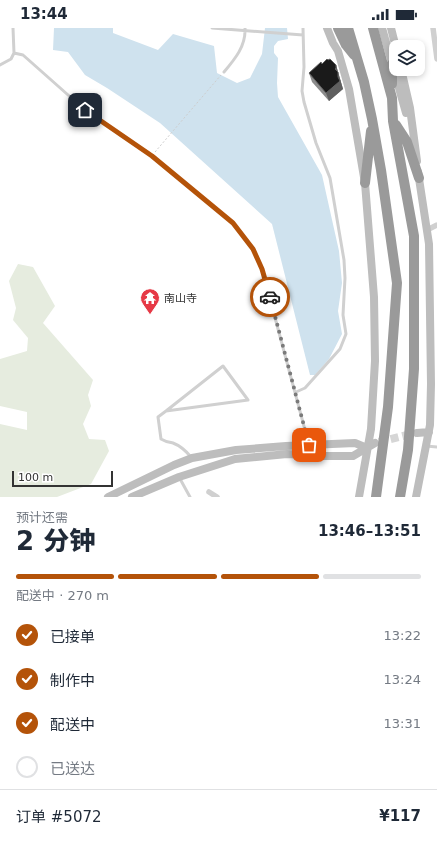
<!DOCTYPE html>
<html lang="zh">
<head>
<meta charset="utf-8">
<style>
  body { margin:0; font-family:"DejaVu Sans","Noto Sans SC",sans-serif; background:#f6f6f7; color:#1f2937; height:100vh; display:flex; flex-direction:column; font-size:15px; white-space:nowrap }
  * { box-sizing:border-box; margin:0 }
  p { font-size:13px; color:#747a83 }
  .icon { flex:none; width:22px; height:22px; fill:none; stroke:currentColor; stroke-width:2; stroke-linecap:round; stroke-linejoin:round }
  .map { position:relative; height:469px; overflow:hidden }
  .panel { display:flex; flex-direction:column; background:#fff; flex:1 }
  .panel>* { flex:none }
  .controls { position:absolute; left:389px; top:12px; display:grid; gap:8px }
  .controls a { display:grid; place-items:center; width:36px; height:36px; border-radius:8px; background:#fff; box-shadow:0 2px 6px #0003; font-size:20px }
  .scale { position:absolute; left:12px; bottom:10px; width:101px; box-sizing:border-box; padding-left:4px; border:2px solid #333; border-top:0; font-size:11px; line-height:14px; white-space:nowrap; color:#333; -webkit-text-stroke:3px #fff; paint-order:stroke }
  .pin { position:absolute; display:grid; place-items:center; width:34px; height:34px; color:#fff; margin:-17px; border-radius:8px; box-shadow:0 2px 6px #0006 }
  .courier { position:absolute; display:grid; place-items:center; width:40px; height:40px; margin:-20px; border:3px solid #b45309; border-radius:50%; background:#fff; color:#222; box-shadow:0 1px 5px #0007 }
  .headline em { font-style:normal; font-weight:800 }
  .headline div { display:flex; flex-direction:column-reverse }
  .headline { display:flex; align-items:center; justify-content:space-between; height:68px; padding:0 16px }
  h1 { font-size:26px; font-weight:800; line-height:30px }
  .bar { display:grid; grid-template-columns:repeat(4,1fr); gap:6px 4px; align-content:center; height:48px; padding:0 16px }
  .bar i { height:5px; border-radius:3px; background:#e0e1e3 }
  .bar .active { background:#b45309 }
  .bar p { grid-column:span 4 }
  .line { display:flex; align-items:center; gap:10px; padding:0 16px; border-top:1px solid #e0e1e3 }
  .line div { flex:1 }
  ol { padding:0 16px; list-style:none }
  li { display:flex; align-items:center; gap:12px; height:44px }
  li p { margin-inline-start:auto }
  li .icon { padding:4px; border-radius:50%; background:#b45309; color:#fff; stroke-width:4 }
  li:last-child { color:#747a83 }
  li i { width:22px; height:22px; border:2px solid #e0e1e3; border-radius:50% }
  .status { display:flex; justify-content:space-between; align-items:center; height:28px; padding:0 20px; background:#fff; direction:ltr }
  .status svg { height:11px; fill:currentColor }
  .map>svg:first-child { display:block }
  .green { fill:#e6ecdf }
  .water { fill:#cfe2ee }
  .lines { fill:none; stroke-linecap:round; stroke-linejoin:round }
  .secondary-tunnel { stroke:#d6d6d6; stroke-width:8; stroke-dasharray:8 4; stroke-linecap:butt }
  .path { stroke:#cdcdcd; stroke-width:1; stroke-dasharray:2 2; stroke-linecap:butt }
  .lane { stroke:#d0d0d0; stroke-width:3 }
  .street { stroke:#d0d0d0; stroke-width:5.5 }
  .secondary { stroke:#bdbdbd; stroke-width:8 }
  .highway { stroke:#9a9a9a; stroke-width:10 }
  .wall { fill:#8c8c8c }
  .shaded-wall { fill:#5f5f5f }
  .building { fill:#1a1a1a; stroke:#5f5f5f }
  .done { stroke:#7a7a7a; stroke-width:4; stroke-dasharray:0 7.2 }
  .route { stroke:#b45309; stroke-width:5 }
  .labels { text-anchor:middle; stroke-width:4; stroke-linejoin:round; paint-order:stroke }
  .poi-label { font-size:11px; fill:#333; stroke:#fff; text-anchor:start }
</style>
</head>
<body>
<div class="status"><b>13:44</b><svg viewBox="0 0 49 12"><path d="M0 12V9h3v3zM5 12V6h3v6zM10 12V3h3v9zM15 12V0h3v12zM26 1h20v11H26zM47 4h2v5h-2z"/></svg></div>
<div class="map">
<svg width="437" height="469" viewBox="0 0 437 469">
  <rect width="100%" height="100%" fill="#fff"/>
  <path class="green" d="M 18,236 L 33,239 L 55,278 L 43,295 L 93,352 L 88,367 L 91,378 L 83,396 L 89,411 L 105,412 L 109,423 L 91,456 L 57,469 L 0,469 L 0,396 L 27,402 L 27,384 L 0,378 L 0,331 L 27,323 L 28,310 L 13,292 L 16,280 L 9,253 Z"/>
  <path class="water" d="M 54,0 L 113,0 L 113,5 L 158,22 L 173,6 L 214,18 L 217,45 L 237,55 L 250,50 L 262,26 L 265,0 L 287,0 L 288,11 L 278,13 L 274,18 L 274,25 L 278,30 L 277,55 L 278,69 L 322,147 L 339,223 L 342,255 L 338,283 L 342,306 L 329,331 L 315,347 L 310,347 L 272,196 L 160,95 L 107,60 L 85,47 L 68,24 L 53,22 Z"/>
  <g class="lines">
    <path class="secondary-tunnel" d="M 379,414 L 415,405"/>
    <path class="path" d="M 155,124 L 221,47"/>
    <path class="lane" d="M 212,0 L 303,7
      M 14,25 L 23,27 L 85,82 L 152,128 L 233,195 L 253,221 L 262,241 L 309,417
      M 0,37 L 11,31 L 14,25 L 13,0
      M 224,44 C 235,31 246,18 245,0
      M 296,364 L 305,360 L 340,321 L 346,306 L 343,287 L 345,250 L 344,232 L 330,150 L 316,115 L 304,74 L 302,63 L 304,39 L 303,0
      M 166,383 L 248,372 L 223,338 L 166,383 L 158,389 L 161,411 C 166,414 168,414 173,415 C 181,418 186,423 191,429
      M 426,418 L 437,419
      M 179,449 L 190,469"/>
    <path class="street" d="M 433,0 L 437,31
      M 427,202 L 437,197
      M 209,464 L 217,469"/>
    <path class="secondary" d="M 327,0 L 333,15 L 338,23 L 349,61 L 365,155 L 374,269 L 375,333 L 371,401 L 359,469
      M 382,0 L 406,85
      M 391,0 L 396,20
      M 401,41 L 410,80 L 417,133
      M 417,405 L 429,404
      M 108,469 L 174,437 L 192,430 L 236,422 L 286,418 L 355,415 L 367,420
      M 132,469 L 179,449 L 235,431 L 287,426 L 322,428 L 353,428 L 375,415
      M 416,469 L 430,397 L 431,356 L 429,216 L 418,144"/>
    <path class="highway" d="M 338,0 L 346,17 L 354,27
      M 348,0 L 364,54 L 372,91 L 381,142 L 397,255 L 388,379 L 376,469
      M 373,0 L 392,70 L 393,93 L 414,208 L 414,341 L 408,422 L 400,469
      M 392,56 L 392,36
      M 396,97 L 407,114 L 419,150
      M 365,155 L 371,103"/>
  </g>
  <path class="wall" d="M 328,32 L 336,37 L 343,61 L 329,73 L 312,54 L 309,45 L 322,36 Z"/>
  <path class="shaded-wall" d="M 336,37 L 343,61 L 329,73 L 326,65 L 335,41 Z"/>
  <path class="building" d="M 327,31 L 328,32 L 330,31 L 336,37 L 336,40 L 335,41 L 338,44 L 338,49 L 340,53 L 326,65 L 309,45 L 321,34 L 322,36 Z"/>
  <g class="lines">
    <path class="done" d="M 270,269 L 309,417"/>
    <path class="route" d="M 85,82 L 152,128 L 233,195 L 253,221 L 262,241 L 270,269"/>
  </g>
  <defs>
    <g id="temple-pin" transform="scale(1)"><path d="M0 17L-7.5 6A9.5 9.5 0 1 1 7.5 6Z" fill="#e63946" stroke="#fff"/><path d="M0-6L5-2H3V0L6.5 2.5H4V6H1.5V3h-3V6H-4V2.5H-6.5L-3 0V-2H-5Z" fill="#fff"/></g>
  </defs>
  <g fill-rule="evenodd">
    <use href="#temple-pin" x="150" y="270"/>
  </g>
  <g class="labels">
    <g class="poi-label">
      <text x="164" y="274">南山寺</text>
    </g>
  </g>
</svg>
<div class="controls">
<a><svg class="icon" aria-label="layers" viewBox="0 0 24 24"><path d="M12 4l9 5-9 5-9-5zM3 14l9 5 9-5"/></svg></a>
</div>
<div class="scale">100 m</div>
<div class="pin" style="left:309px;top:417px;background:#ea580c"><svg class="icon" aria-label="bag" viewBox="0 0 24 24"><path d="M5 8h14l-1 12H6zM9 8a3 3 0 0 1 6 0"/></svg></div>
<div class="pin" style="left:85px;top:82px;background:#1f2937"><svg class="icon" aria-label="home" viewBox="0 0 24 24"><path d="M3 11l9-7 9 7M6 9v11h12V9"/></svg></div>
<div class="courier" style="left:270px;top:269px"><svg class="icon" aria-label="car" viewBox="0 0 24 24"><path d="M5 17H2v-5l4-1 3-4h7l3 4 3 1v5h-3M9 17h6M6 11h13"/><circle cx="7" cy="17" r="2"/><circle cx="17" cy="17" r="2"/></svg></div>
</div>
<section class="panel">
<div class="headline"><div><h1>2 分钟</h1><p>预计还需</p></div><em>13:46–13:51</em></div>
<div class="bar"><i class="active"></i><i class="active"></i><i class="active"></i><i></i><p>配送中 · 270 m</p></div>
<ol>
<li><svg class="icon" aria-label="check" viewBox="0 0 24 24"><path d="M5 12l5 5 9-10"/></svg>已接单<p>13:22</p></li>
<li><svg class="icon" aria-label="check" viewBox="0 0 24 24"><path d="M5 12l5 5 9-10"/></svg>制作中<p>13:24</p></li>
<li><svg class="icon" aria-label="check" viewBox="0 0 24 24"><path d="M5 12l5 5 9-10"/></svg>配送中<p>13:31</p></li>
<li><i></i>已送达</li>
</ol>
<div class="line" style="height:52px"><div>订单 #5072</div><b>¥117</b></div>
</section>
</body>
</html>
